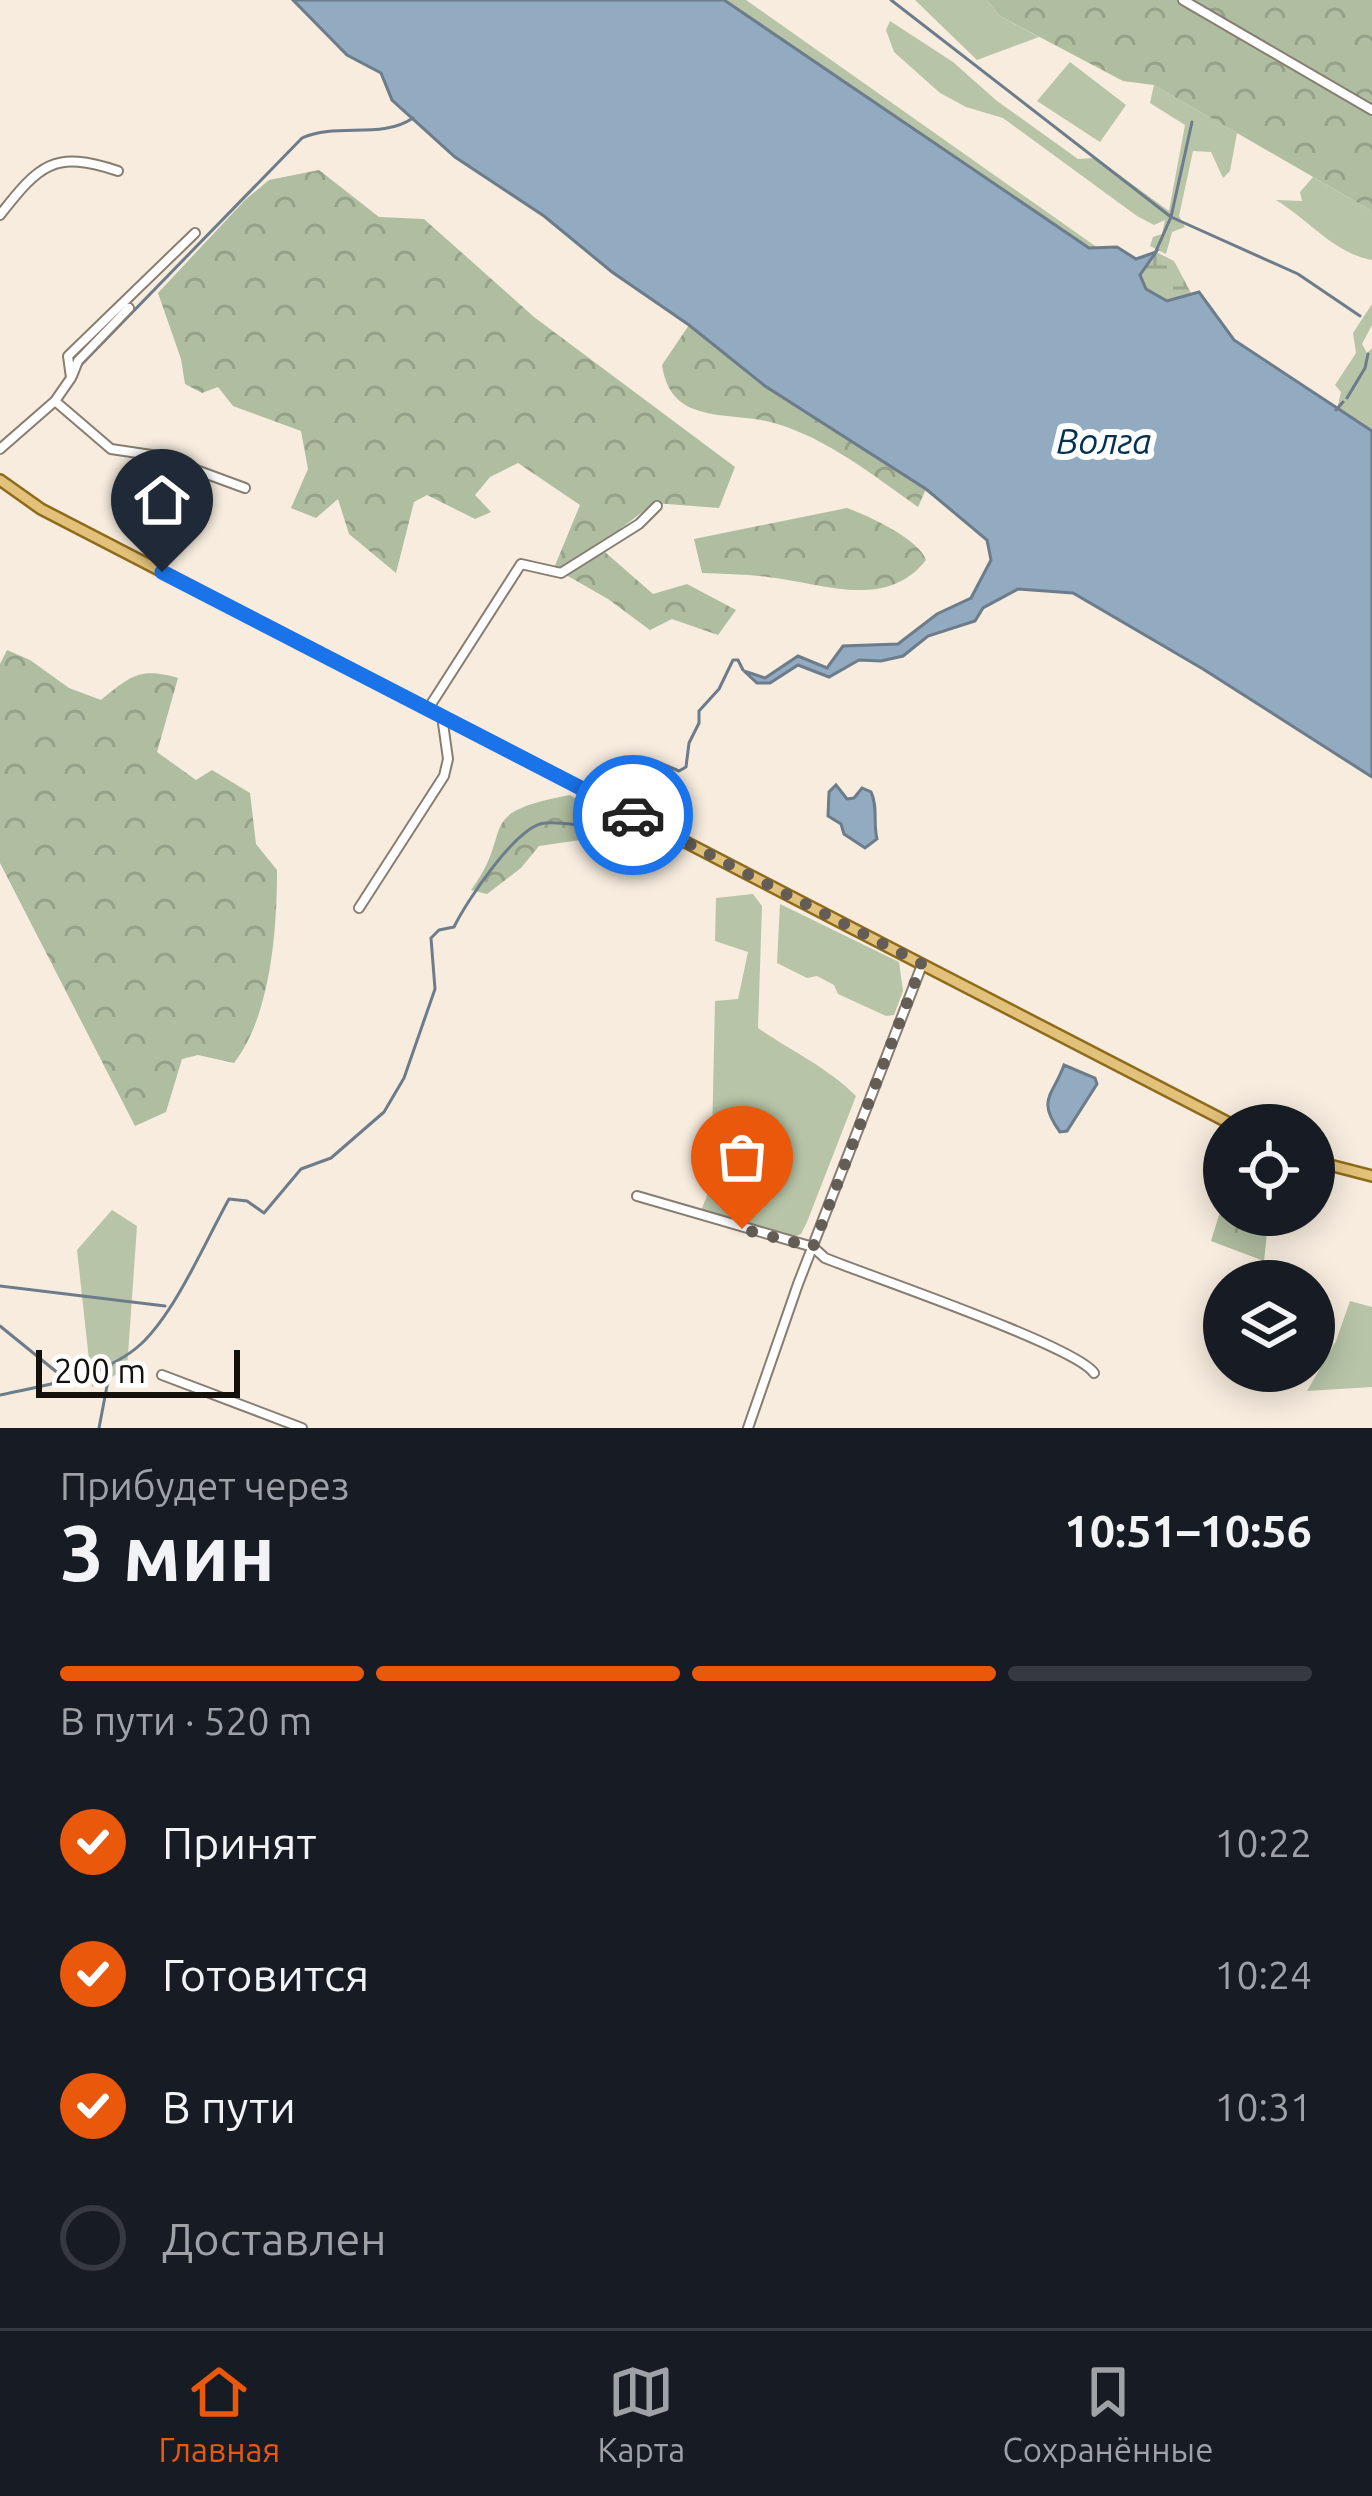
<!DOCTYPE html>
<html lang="ru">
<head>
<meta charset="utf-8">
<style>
  body { margin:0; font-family:Ubuntu,sans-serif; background:#242831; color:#f1f3f6; height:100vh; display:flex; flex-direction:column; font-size:45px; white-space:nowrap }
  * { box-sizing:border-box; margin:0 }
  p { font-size:39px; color:#9ea1a6 }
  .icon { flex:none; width:66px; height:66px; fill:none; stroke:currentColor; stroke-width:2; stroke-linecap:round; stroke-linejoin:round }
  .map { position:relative; height:1428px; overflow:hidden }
  .panel { display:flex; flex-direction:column; background:#171b24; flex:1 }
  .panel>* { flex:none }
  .fabs { position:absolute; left:1203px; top:1104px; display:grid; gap:24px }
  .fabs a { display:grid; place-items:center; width:132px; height:132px; border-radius:50%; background:#171b24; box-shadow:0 6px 30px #0003; font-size:60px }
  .scale { position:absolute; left:36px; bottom:30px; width:204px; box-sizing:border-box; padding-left:12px; border:6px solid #14100c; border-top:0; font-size:33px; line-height:42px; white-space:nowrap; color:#14100c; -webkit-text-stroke:9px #fff; paint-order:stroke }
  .pin { position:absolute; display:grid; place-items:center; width:102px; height:102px; color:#fff; margin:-123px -51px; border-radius:50% 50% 50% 0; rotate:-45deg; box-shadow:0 0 12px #0007 }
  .pin .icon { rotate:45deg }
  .courier { position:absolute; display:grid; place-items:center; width:120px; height:120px; margin:-60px; border:9px solid #1a73e8; border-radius:50%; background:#fff; color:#222; box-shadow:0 3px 15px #0007 }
  .summary em { font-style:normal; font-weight:700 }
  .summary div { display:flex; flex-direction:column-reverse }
  .summary { display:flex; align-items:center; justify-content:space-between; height:204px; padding:0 60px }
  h1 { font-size:78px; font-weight:700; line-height:90px }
  .bar { display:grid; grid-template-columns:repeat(4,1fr); gap:18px 12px; align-content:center; height:144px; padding:0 60px }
  .bar i { height:15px; border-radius:9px; background:#363941 }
  .bar .selected { background:#ea580c }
  .bar p { grid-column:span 4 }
  ol { padding:0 60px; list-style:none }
  li { display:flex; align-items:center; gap:36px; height:132px }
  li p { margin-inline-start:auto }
  li .icon { padding:12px; border-radius:50%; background:#ea580c; color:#fff; stroke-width:4 }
  li:last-child { color:#9ea1a6 }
  li i { width:66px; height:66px; border:6px solid #363941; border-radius:50% }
  .tab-bar { display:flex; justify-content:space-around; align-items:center; height:168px; border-top:3px solid #363941; background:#171b24; font-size:33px; color:#9ea1a6 }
  .tab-bar a { display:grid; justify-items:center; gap:6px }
  .tab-bar .selected { color:#ea580c }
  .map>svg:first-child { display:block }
  .green { fill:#b7c4a7 }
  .forest { fill:url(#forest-crowns) }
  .wetland { fill:url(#wetland-marsh) }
  .water { fill:#92abc1; stroke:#6c7c8b; stroke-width:3 }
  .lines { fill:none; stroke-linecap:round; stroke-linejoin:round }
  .stream { stroke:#6c7c8b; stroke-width:3 }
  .minor-casing { stroke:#877e71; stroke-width:12 }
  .major-casing { stroke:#8e6a1a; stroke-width:14 }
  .minor { stroke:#fff; stroke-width:8 }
  .major { stroke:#e2c27a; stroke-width:9 }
  .done { stroke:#635d56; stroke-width:12; stroke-dasharray:0 21.6 }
  .route { stroke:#1a73e8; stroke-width:15 }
  .labels { text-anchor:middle; stroke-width:12; stroke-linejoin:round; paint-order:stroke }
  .water-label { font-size:36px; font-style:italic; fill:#043151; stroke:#fff }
</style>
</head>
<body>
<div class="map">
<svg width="1372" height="1428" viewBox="0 0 1372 1428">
  <defs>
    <pattern id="forest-crowns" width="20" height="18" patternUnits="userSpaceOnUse" patternTransform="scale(3)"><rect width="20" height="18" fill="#afbda0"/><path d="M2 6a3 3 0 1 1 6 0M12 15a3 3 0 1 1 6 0" fill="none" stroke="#96a189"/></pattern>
    <pattern id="wetland-marsh" width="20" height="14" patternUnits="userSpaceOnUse" patternTransform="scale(3)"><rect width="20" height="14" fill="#b7c4a7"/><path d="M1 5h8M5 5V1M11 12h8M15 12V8" fill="none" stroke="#9ca78f"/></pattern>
  </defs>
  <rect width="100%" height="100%" fill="#f7ecde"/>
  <path class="green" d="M 724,0 L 746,0 L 1098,248 L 1089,248 Z
    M 915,0 L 987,0 L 1000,16 L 1039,37 L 977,60 Z
    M 890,21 L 953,62 L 997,101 L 1078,159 L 1096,158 L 1169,211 L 1185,125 L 1150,103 L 1154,85 L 1237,133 L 1230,171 L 1223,178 L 1211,152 L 1193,151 L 1179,216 L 1185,227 L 1172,232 L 1166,254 L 1150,246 L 1153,237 L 1162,234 L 1165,220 L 1154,225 L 1137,216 L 1003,118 L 966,107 L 940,93 L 894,52 L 886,30 Z
    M 1070,62 L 1126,105 L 1100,142 L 1037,101 Z
    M 1313,177 L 1372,211 L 1372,260 C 1334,253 1310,221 1276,200 L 1302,201 L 1300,192 Z
    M 1372,304 L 1372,325 L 1362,344 L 1367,353 L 1372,348 L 1372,431 L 1337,409 L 1341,392 L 1335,385 L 1356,353 L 1353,333 Z
    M 753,894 L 762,906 L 758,1028 C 791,1051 827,1067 856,1096 L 807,1222 L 801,1234 L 791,1238 L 701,1211 L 711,1185 L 715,1001 L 738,999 L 748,952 L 715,941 L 716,898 Z
    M 780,904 L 899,962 L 903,991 L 894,1015 L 886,1016 L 838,994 L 834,985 L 817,976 L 807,978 L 777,963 Z
    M 112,1210 L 137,1226 L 127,1369 L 92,1387 L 77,1250 Z
    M 1350,1301 L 1372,1307 L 1372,1387 L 1307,1391 L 1336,1341 Z"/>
  <path class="forest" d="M 987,0 L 1372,0 L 1372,211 L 1154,85 L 1123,81 L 1000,16 Z
    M 319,170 L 379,217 L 424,219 L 534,317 L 735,467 L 719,508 L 654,503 L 598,546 L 653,594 L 687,584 L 736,610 L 718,635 L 672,619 L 650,630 L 608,599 L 554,568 L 580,505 L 518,463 L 490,477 L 475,495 L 491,512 L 475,519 L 427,495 L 414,502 L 396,573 L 349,534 L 338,499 L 316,518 L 291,508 L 308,469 L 301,431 L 233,406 L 218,387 L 202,393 L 185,384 L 181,359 L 158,293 L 245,200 L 269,180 Z
    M 689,325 L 765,386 L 926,489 L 918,507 C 874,476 827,438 774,423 C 747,415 717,419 691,408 C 672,399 665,384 662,365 Z
    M 847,508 C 869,516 919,539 926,560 C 886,611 822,583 768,577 C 746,574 724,574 702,573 L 694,539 Z
    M 7,650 L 30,660 L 69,688 L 101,700 C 131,676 139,667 178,678 L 157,752 L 196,780 L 212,770 L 250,793 L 256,844 L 277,870 C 277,930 271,1015 234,1063 L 198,1055 L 182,1059 L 166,1112 L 135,1126 L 0,863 L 0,664 Z
    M 570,795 L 629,832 L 628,842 L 587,839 L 539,846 L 521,868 L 487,894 L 471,890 C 517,828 470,814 570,795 Z
    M 1224,1199 L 1224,1215 L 1269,1215 L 1264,1261 L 1211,1241 Z"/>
  <path class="wetland" d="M 1156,252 L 1174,261 L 1191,293 L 1167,301 L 1146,289 L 1140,275 Z"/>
  <path class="water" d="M 293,0 L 724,0 L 1089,248 L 1117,247 L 1136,259 L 1156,252 L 1140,275 L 1146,289 L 1167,301 L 1199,292 L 1234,340 L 1372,431 L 1372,777 L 1203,669 L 1073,593 L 1018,589 L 983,608 L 975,621 L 928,636 L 903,656 L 881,661 L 859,660 L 829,677 L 798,665 L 770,683 L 757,683 L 744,671 L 765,678 L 798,656 L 827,668 L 843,646 L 898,644 L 937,614 L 971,598 L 991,560 L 987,540 L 926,489 L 765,386 L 689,325 L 612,272 L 544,216 L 455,157 L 392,100 L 381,73 L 347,55 Z
    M 836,785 L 847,799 L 854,798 L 862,788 L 871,792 C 878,806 873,823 877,839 L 865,848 L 844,834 L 841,824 L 828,816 L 829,792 Z
    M 1064,1065 L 1095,1078 L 1097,1084 L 1067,1131 L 1060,1132 C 1036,1099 1053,1096 1064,1065 Z"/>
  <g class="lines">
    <path class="stream" d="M 891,0 L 1171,217 L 1298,274 L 1360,316
      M 1156,251 L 1171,217 L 1192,122
      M 80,366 L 302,138 C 337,122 381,140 413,118
      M 1347,398 L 1365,368 L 1368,354
      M 1336,410 L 1343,402
      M 631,808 L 644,775 L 658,762 L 679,771 L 686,767 L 689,743 L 699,723 L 699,711 L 719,689 L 733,660 L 738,660 L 743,670
      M 0,1286 L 165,1306
      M 0,1326 L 64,1378
      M 0,1395 C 45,1385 105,1377 141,1344 C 176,1311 205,1242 229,1199 L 247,1201 L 264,1213 L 301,1169 L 331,1158 L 384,1112 L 404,1078 L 435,989 L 431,938 L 439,930 L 454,927 C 466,902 517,825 545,823 C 573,820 602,836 626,816
      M 99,1428 L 111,1365"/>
    <g class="minor-casing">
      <path id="minor" d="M 1183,0 L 1372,110
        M 0,215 C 40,164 54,150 118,171
        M 72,376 L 78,361 L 129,308
        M 55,401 L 111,449 L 158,456 L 245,488
        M 0,449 L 55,401 L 71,378 L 68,356 L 195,233
        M 428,709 L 521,564 L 561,573 L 639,524 L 657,506
        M 359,908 L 444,776 L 448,759 L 442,716
        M 637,1196 L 813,1247 L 825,1258 C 869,1276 1076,1346 1094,1373
        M 162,1375 L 302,1428
        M 748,1428 L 798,1284 L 922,965"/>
    </g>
    <g class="major-casing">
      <path id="major" d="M 0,480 L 41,509 L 1233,1125
        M 1314,1161 L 1372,1176"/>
    </g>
    <use href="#minor" class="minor"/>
    <use href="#major" class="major"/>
  </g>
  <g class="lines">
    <path class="done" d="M 633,815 L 922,964 L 813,1247 L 742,1229"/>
    <path class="route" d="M 162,572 L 633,815"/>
  </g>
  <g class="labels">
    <g class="water-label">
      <text x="1104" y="454">Волга</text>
    </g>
  </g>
</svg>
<div class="fabs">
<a><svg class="icon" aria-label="locate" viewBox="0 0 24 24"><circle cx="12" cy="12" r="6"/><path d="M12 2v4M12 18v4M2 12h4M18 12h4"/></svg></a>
<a><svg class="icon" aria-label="layers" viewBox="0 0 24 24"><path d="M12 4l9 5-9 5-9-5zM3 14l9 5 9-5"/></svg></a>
</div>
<div class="scale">200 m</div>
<div class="pin" style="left:742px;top:1229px;background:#ea580c"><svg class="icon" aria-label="bag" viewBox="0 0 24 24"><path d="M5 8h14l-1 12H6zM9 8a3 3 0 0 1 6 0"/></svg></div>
<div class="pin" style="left:162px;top:572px;background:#1f2937"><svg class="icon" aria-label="home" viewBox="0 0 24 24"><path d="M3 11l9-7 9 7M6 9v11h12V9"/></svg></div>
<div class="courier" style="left:633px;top:815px"><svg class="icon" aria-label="car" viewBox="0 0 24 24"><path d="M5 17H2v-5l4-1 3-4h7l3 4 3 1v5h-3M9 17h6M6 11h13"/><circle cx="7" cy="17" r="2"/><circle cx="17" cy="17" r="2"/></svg></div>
</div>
<section class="panel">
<div class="summary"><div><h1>3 мин</h1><p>Прибудет через</p></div><em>10:51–10:56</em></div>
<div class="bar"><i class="selected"></i><i class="selected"></i><i class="selected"></i><i></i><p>В пути · 520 m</p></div>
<ol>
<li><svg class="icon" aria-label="check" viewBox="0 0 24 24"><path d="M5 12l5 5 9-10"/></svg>Принят<p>10:22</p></li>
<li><svg class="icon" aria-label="check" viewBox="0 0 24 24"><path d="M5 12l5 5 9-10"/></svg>Готовится<p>10:24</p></li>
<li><svg class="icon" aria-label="check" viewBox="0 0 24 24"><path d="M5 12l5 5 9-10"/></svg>В пути<p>10:31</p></li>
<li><i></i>Доставлен</li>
</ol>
</section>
<nav class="tab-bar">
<a class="selected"><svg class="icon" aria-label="home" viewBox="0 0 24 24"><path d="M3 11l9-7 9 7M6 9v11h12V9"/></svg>Главная</a>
<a><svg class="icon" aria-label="map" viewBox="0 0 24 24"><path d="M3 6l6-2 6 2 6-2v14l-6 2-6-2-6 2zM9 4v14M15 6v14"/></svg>Карта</a>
<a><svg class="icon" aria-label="saved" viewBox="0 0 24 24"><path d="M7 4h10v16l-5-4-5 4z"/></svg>Сохранённые</a>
</nav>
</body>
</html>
